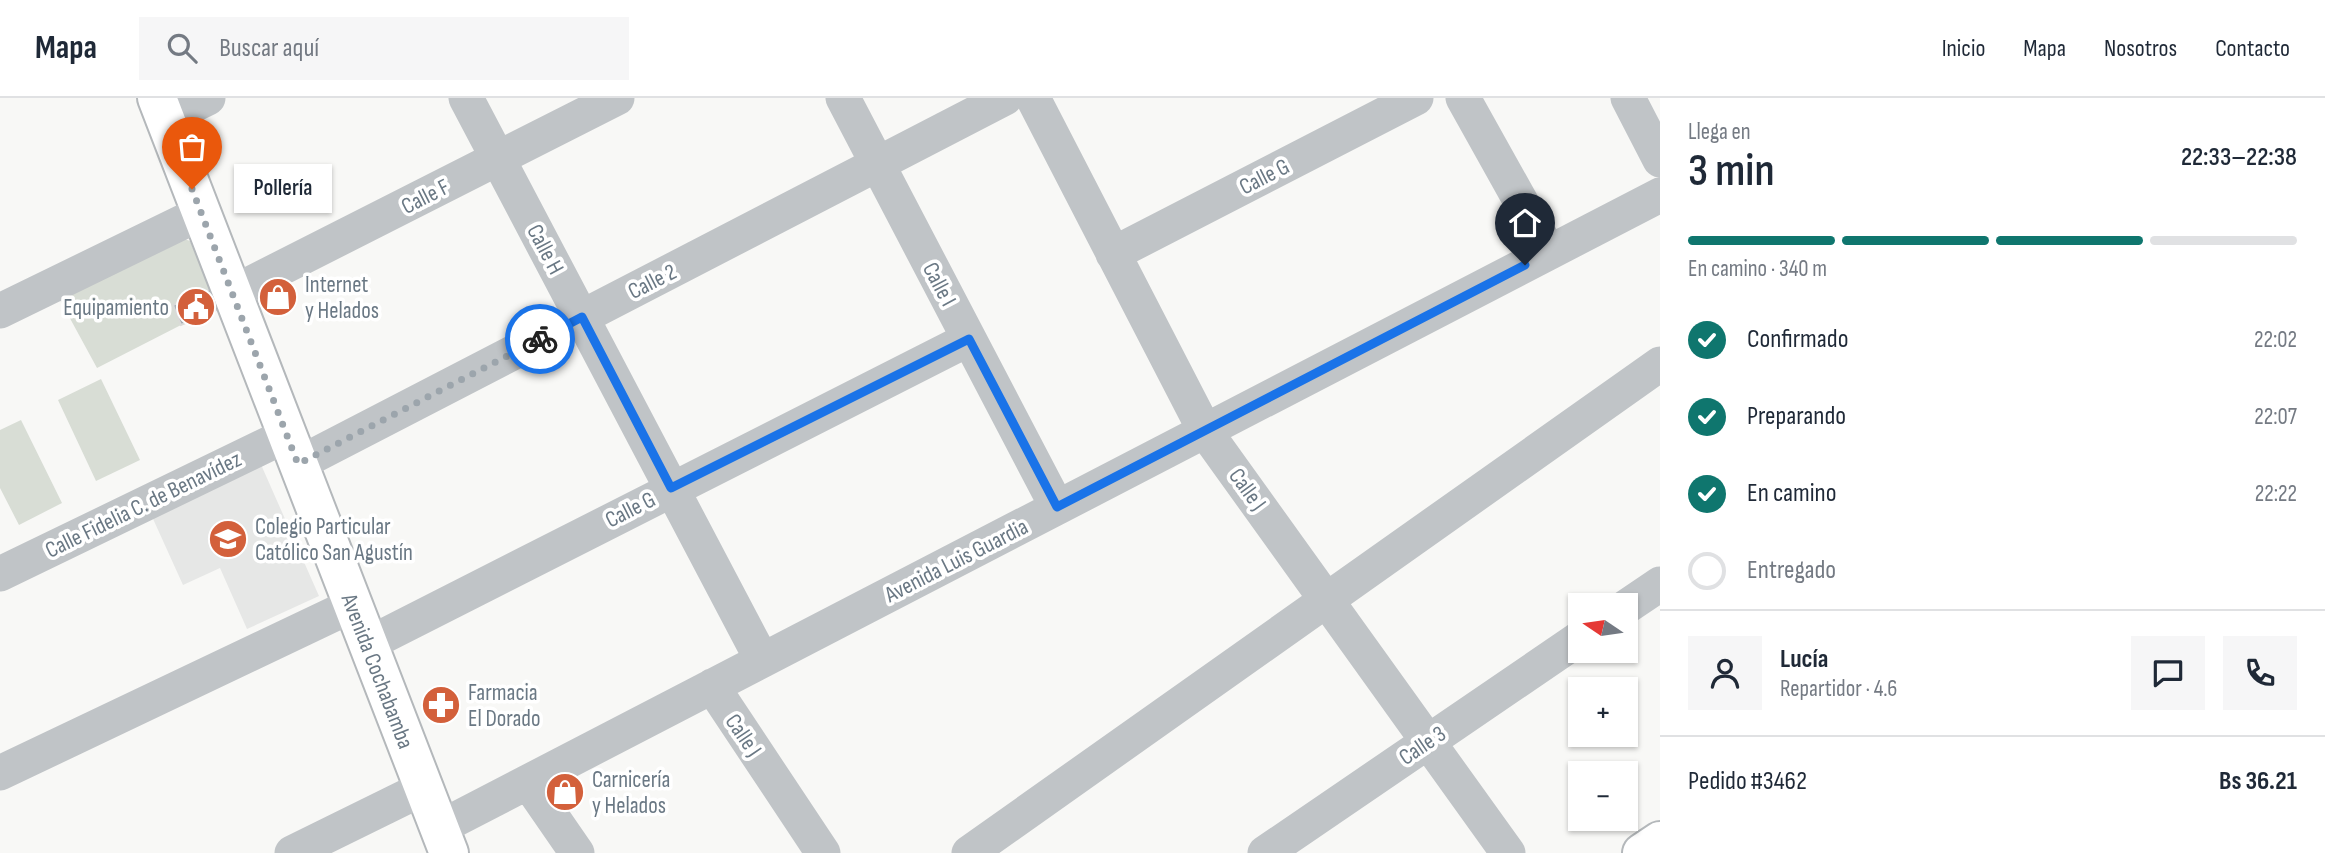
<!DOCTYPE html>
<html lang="es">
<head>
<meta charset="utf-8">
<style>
  body { margin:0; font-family:"Sofia Sans Condensed",sans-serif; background:#f6f6f7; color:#1f2937; height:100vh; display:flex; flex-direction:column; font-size:26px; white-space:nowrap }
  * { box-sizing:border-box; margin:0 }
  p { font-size:23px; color:#747a83 }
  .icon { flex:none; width:38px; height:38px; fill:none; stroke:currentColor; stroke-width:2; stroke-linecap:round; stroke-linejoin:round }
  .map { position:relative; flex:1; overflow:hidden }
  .side { display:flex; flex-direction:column; background:#fff; width:665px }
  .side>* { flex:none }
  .needle { width:46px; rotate:283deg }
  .tools { position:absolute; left:1568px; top:495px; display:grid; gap:14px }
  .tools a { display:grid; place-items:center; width:70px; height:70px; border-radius:0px; background:#fff; box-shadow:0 2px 5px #0004; font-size:35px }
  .pin { position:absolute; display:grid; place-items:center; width:60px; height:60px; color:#fff; margin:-72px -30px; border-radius:50% 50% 50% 0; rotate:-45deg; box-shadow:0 0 7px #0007 }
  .pin .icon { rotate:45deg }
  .courier { position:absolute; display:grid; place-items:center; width:70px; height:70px; margin:-35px; border:5px solid #1a73e8; border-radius:50%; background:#fff; color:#222; box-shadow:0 2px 9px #0007 }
  .bubble { position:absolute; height:49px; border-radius:0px; background:#fff; box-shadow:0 2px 5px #0004; font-size:23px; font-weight:600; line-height:49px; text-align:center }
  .headline em { font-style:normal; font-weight:600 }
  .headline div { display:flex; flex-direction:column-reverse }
  .headline { display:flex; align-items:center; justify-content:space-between; height:119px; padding:0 28px }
  h1 { font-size:46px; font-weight:600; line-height:52px }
  .bar { display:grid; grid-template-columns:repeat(4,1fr); gap:10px 7px; align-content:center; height:84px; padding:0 28px }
  .bar i { height:9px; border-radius:5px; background:#e0e1e3 }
  .bar .current { background:#0f766e }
  .bar p { grid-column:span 4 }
  .line { display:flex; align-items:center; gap:18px; padding:0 28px; border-top:2px solid #e0e1e3 }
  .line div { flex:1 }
  .round { display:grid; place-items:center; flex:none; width:74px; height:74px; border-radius:0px; background:#f6f6f7 }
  ol { padding:0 28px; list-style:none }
  li { display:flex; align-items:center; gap:21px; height:77px }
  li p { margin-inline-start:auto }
  li .icon { padding:7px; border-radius:50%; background:#0f766e; color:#fff; stroke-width:4 }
  li:last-child { color:#747a83 }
  li i { width:38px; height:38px; border:4px solid #e0e1e3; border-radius:50% }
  header { display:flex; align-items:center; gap:42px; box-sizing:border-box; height:98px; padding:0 35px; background:#fff; border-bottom:2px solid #e0e1e3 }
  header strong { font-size:33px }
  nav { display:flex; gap:38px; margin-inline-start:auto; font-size:24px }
  .search { width:490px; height:63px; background:#f6f6f7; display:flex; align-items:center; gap:18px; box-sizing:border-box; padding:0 24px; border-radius:0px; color:#747a83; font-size:26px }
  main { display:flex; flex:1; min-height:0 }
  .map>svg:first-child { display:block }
  .built { fill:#e6e7e6 }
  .park { fill:#d8ddd5 }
  .building { fill:#a8afb4; stroke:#dadad8; stroke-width:2 }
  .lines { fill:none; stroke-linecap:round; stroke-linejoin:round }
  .major-casing { stroke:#b4b8bb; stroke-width:42 }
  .minor { stroke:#c0c4c7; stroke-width:35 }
  .major { stroke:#fff; stroke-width:38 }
  .done { stroke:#9ca5ac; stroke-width:7; stroke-dasharray:0 12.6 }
  .route { stroke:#1a73e8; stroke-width:9 }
  .labels { text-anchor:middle; stroke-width:7; stroke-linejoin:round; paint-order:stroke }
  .street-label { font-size:23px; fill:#6a7884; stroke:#fff }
  .poi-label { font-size:23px; fill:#6a7884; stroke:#fff; text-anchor:start }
</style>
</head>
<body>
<header>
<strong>Mapa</strong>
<div class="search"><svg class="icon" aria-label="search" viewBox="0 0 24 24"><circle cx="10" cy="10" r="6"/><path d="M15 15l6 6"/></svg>Buscar aquí</div>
<nav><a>Inicio</a><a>Mapa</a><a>Nosotros</a><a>Contacto</a></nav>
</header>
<main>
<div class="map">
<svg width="1660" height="755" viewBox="0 0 1660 755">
  <rect width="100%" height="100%" fill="#f8f8f6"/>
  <path class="built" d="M 259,362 L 319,498 L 247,531 L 220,470 L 183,487 L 149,412 Z"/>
  <path class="park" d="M 182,140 L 190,143 L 210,191 L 173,207 L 181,227 L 97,270 L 60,202 Z
    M 101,281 L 140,362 L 96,383 L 58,302 Z
    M 21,322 L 62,405 L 19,427 L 0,390 L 0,332 Z"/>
  <path class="building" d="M 210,191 L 219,211 L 181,227 L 173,207 Z"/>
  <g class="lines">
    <g class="major-casing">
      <path id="major" d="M 157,0 L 449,755
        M 1642,755 L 1660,743"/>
    </g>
    <path class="minor" d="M 466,0 L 762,562
      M 843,0 L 1057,409
      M 1033,0 L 1205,333 L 1508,755
      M 1463,0 L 1549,154
      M 1628,0 L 1660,62
      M 165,21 L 208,0
      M 1113,156 L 1416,0
      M 232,195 L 617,0
      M 0,213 L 201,115
      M 298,366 L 1005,0
      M 0,476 L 287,337
      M 1626,509 L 1660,486
      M 368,546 L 969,241
      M 712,588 L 823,755
      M 0,675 L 353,507
      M 528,684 L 577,755
      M 439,730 L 1660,97
      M 292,755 L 424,690
      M 969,755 L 1660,266
      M 1265,755 L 1580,540"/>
    <use href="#major" class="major"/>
  </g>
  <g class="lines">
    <path class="done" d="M 192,91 L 298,366 L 540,241"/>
    <path class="route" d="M 540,241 L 582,219 L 671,390 L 969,241 L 1057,409 L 1525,167"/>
  </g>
  <defs>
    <g id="shop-disc" transform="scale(2.0125)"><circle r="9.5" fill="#d3603b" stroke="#fff"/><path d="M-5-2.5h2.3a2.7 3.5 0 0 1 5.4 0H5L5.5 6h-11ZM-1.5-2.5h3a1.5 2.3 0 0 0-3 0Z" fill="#fff"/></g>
    <g id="civic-disc" transform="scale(2.0125)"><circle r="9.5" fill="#d3603b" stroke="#fff"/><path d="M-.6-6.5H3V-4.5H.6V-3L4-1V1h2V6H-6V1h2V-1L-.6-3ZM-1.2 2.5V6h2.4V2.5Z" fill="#fff"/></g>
    <g id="school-disc" transform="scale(2.0125)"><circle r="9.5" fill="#d3603b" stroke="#fff"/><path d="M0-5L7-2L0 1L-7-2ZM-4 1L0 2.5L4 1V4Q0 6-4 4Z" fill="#fff"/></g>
    <g id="pharmacy-disc" transform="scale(2.0125)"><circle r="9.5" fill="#d3603b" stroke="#fff"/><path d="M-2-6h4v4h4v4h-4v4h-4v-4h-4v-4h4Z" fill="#fff"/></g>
  </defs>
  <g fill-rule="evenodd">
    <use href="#shop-disc" x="278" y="199"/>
    <use href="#civic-disc" x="196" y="209"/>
    <use href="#school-disc" x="228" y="441"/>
    <use href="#pharmacy-disc" x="441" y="607"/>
    <use href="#shop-disc" x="565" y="694"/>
  </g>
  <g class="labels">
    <g class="street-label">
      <text transform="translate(1264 78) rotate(-27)" y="8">Calle G</text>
      <text transform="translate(425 98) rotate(-27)" y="8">Calle F</text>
      <text transform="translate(546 151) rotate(62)" y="8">Calle H</text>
      <text transform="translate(652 183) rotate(-27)" y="8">Calle 2</text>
      <text transform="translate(940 186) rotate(62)" y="8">Calle I</text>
      <text transform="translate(1248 391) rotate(54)" y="8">Calle J</text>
      <text transform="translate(143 406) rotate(-26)" y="8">Calle Fidelia C. de Benavídez</text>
      <text transform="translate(630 411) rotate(-27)" y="8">Calle G</text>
      <text transform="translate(956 462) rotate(-27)" y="8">Avenida Luis Guardia</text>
      <text transform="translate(378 573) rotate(69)" y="8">Avenida Cochabamba</text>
      <text transform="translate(744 637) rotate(56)" y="8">Calle J</text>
      <text transform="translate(1422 647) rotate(-34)" y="8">Calle 3</text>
    </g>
    <g class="poi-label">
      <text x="305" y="194">Internet<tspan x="305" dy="26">y Helados</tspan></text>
      <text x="169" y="217" text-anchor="end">Equipamiento</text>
      <text x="255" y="436">Colegio Particular<tspan x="255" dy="26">Católico San Agustín</tspan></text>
      <text x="468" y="602">Farmacia<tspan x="468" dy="26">El Dorado</tspan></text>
      <text x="592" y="689">Carnicería<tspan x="592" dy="26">y Helados</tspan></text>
    </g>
  </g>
</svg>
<div class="tools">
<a><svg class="needle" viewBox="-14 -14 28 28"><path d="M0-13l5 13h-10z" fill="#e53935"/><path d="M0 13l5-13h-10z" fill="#747a83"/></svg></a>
<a>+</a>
<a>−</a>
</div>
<div class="pin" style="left:192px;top:91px;background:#ea580c"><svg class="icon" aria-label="bag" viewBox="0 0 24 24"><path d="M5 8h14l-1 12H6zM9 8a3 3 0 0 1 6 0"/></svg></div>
<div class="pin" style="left:1525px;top:167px;background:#1f2937"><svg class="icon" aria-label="home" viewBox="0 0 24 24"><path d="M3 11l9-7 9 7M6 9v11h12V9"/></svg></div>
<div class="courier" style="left:540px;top:241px"><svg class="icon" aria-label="bike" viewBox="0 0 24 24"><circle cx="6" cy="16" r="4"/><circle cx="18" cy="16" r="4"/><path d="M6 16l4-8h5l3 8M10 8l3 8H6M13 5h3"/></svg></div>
<div class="bubble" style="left:234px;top:66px;width:98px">Pollería</div>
</div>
<section class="side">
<div class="headline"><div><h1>3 min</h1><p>Llega en</p></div><em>22:33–22:38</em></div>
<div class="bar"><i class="current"></i><i class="current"></i><i class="current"></i><i></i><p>En camino · 340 m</p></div>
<ol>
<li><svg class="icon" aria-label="check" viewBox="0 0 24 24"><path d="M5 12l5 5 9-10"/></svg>Confirmado<p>22:02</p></li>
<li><svg class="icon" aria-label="check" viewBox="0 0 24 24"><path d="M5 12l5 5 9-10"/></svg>Preparando<p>22:07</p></li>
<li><svg class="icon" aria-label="check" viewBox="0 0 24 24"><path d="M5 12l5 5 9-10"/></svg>En camino<p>22:22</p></li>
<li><i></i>Entregado</li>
</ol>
<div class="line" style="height:126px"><a class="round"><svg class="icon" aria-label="person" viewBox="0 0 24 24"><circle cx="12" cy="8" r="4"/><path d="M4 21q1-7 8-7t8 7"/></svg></a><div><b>Lucía</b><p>Repartidor · 4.6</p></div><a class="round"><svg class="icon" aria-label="chat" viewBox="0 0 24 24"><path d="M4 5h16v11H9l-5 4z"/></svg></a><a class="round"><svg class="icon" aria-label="phone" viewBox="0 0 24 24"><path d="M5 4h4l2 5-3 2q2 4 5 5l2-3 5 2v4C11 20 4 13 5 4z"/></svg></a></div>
<div class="line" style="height:91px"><div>Pedido #3462</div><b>Bs 36.21</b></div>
</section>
</main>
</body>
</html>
